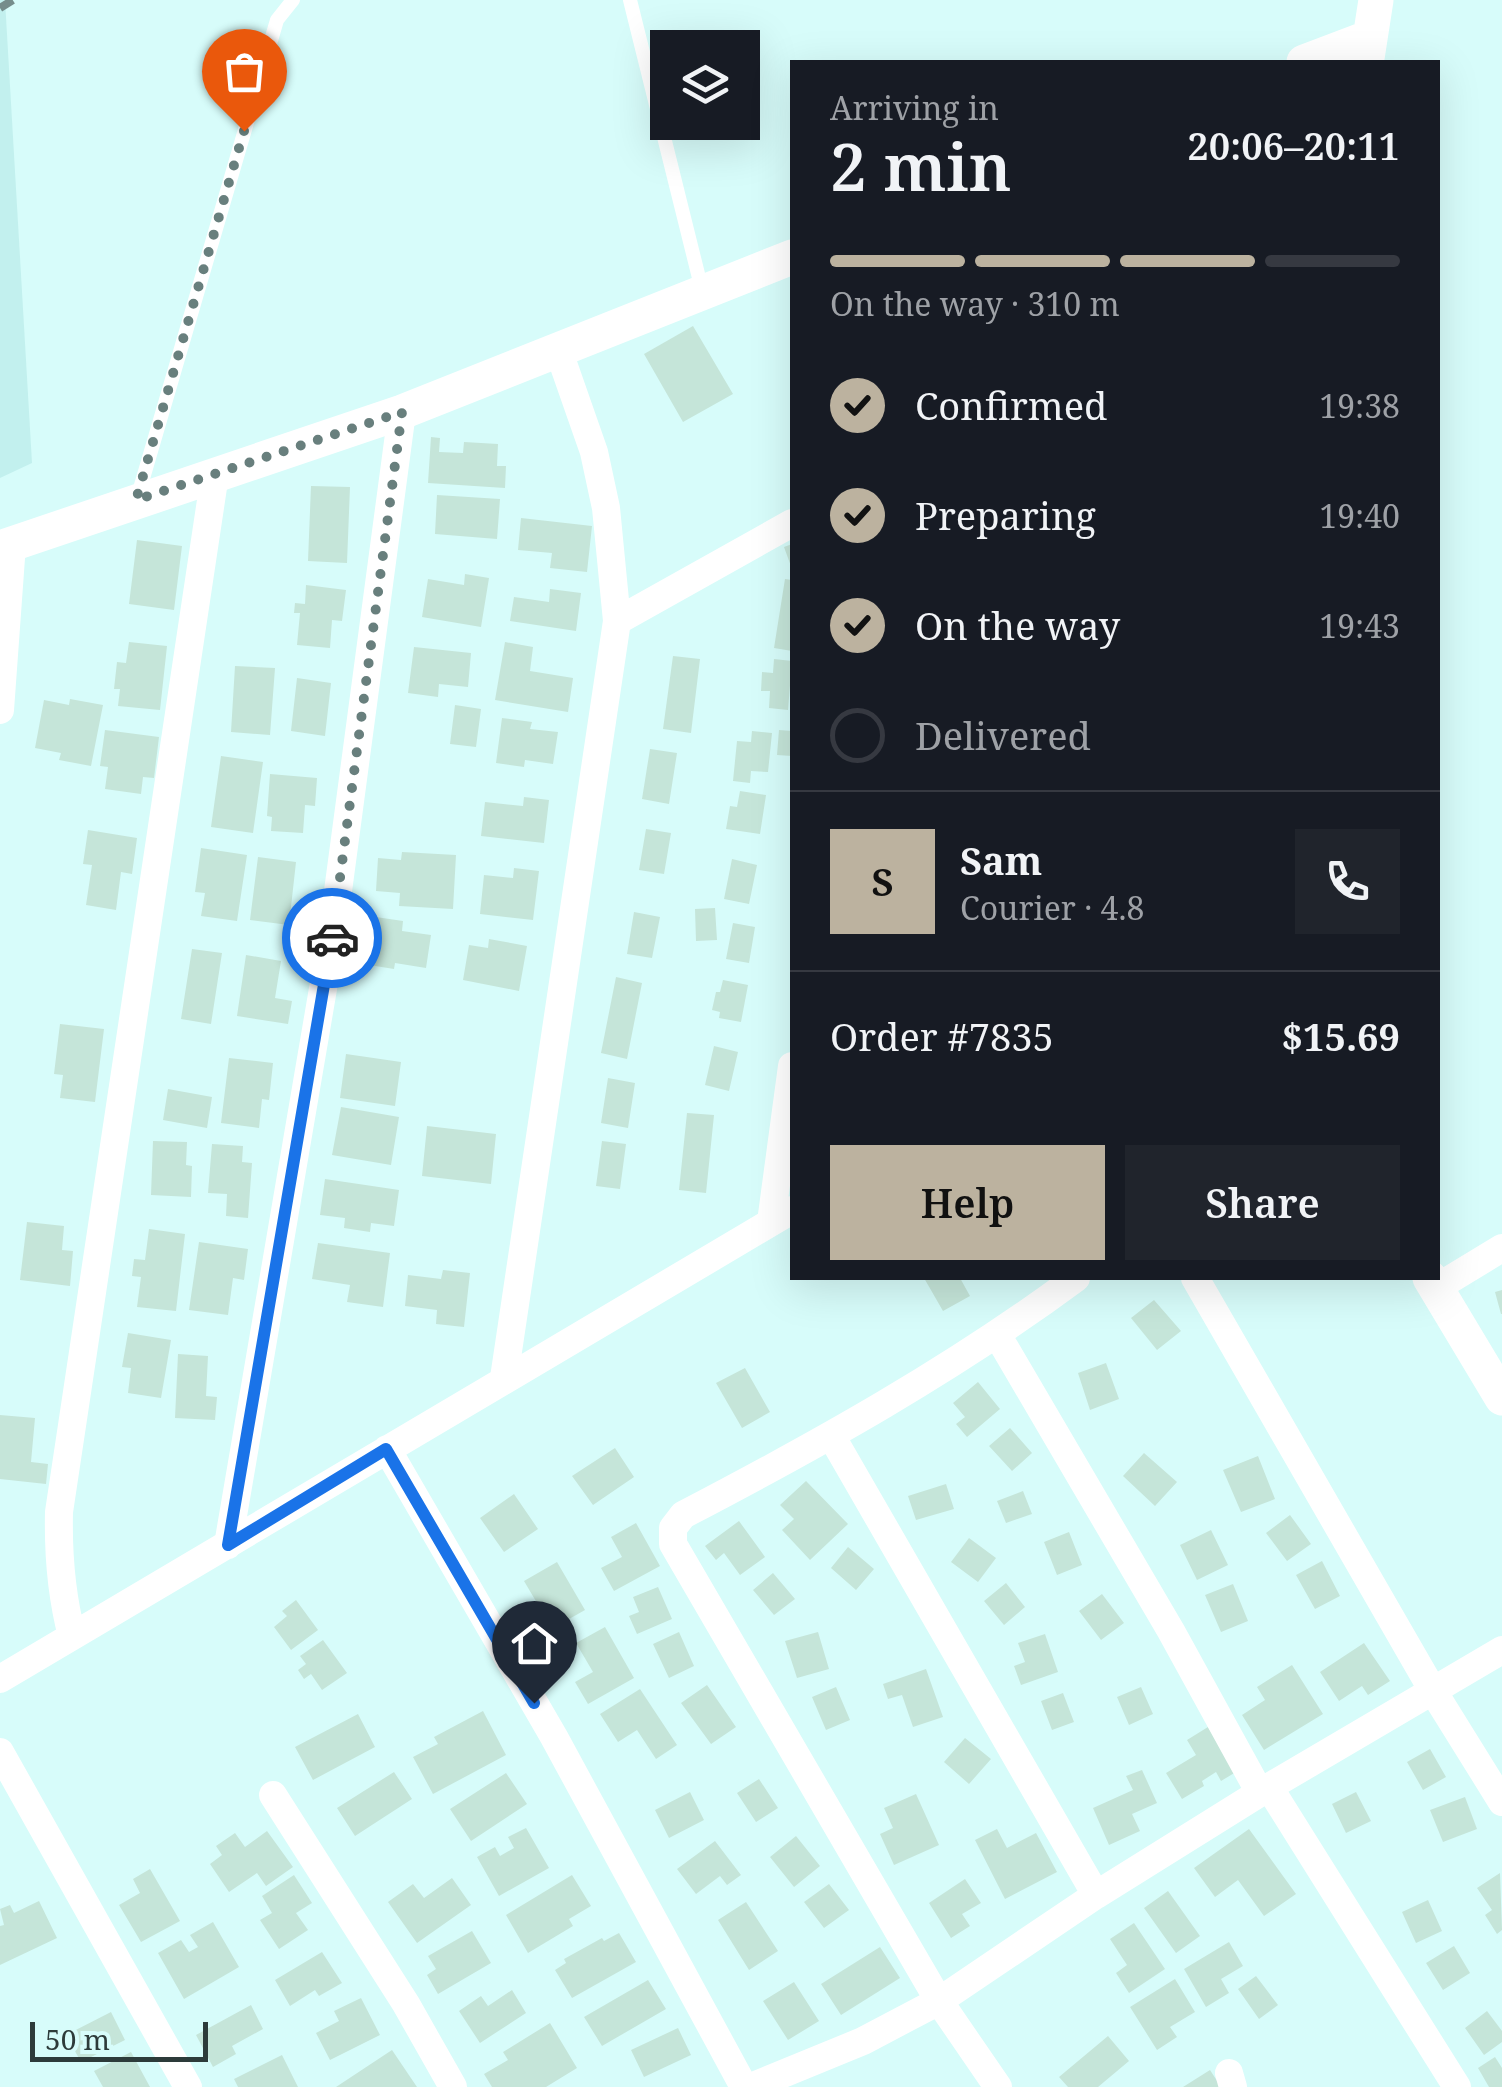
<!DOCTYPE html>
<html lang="en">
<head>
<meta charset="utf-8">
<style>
  body { margin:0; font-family:"Noto Serif",serif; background:#20242c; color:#f1f3f6; height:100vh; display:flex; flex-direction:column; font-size:38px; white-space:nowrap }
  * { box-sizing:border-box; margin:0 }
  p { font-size:32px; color:#9ea1a6 }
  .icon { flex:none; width:55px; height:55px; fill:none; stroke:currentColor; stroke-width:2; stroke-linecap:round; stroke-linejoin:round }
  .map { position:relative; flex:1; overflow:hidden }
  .details { position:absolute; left:790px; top:60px; width:650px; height:1220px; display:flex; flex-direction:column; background:#171b24; border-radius:0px; box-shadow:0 10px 40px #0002 }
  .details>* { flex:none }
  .fabs { position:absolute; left:650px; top:30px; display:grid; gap:20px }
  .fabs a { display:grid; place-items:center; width:110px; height:110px; border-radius:0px; background:#171b24; box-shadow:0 10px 40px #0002; font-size:50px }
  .scale { position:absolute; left:30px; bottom:25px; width:178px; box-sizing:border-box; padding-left:10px; border:5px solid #2d3b3a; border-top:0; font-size:28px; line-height:35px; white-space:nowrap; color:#2d3b3a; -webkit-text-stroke:8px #d7fcfa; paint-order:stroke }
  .pin { position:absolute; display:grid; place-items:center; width:85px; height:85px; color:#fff; margin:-102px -42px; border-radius:50% 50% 50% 0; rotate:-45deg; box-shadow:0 0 10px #0007 }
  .pin .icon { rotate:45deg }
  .courier { position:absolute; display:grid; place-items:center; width:100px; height:100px; margin:-50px; border:8px solid #1a73e8; border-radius:50%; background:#fff; color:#222; box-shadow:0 2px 12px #0007 }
  .summary em { font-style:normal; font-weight:600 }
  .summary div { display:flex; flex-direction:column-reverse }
  .summary { display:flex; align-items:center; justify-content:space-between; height:170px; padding:0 40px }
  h1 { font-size:65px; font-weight:600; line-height:75px }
  .bar { display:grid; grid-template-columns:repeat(4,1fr); gap:15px 10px; align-content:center; height:120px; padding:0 40px }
  .bar i { height:12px; border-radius:8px; background:#363941 }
  .bar .selected { background:#bcb29f }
  .bar p { grid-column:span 4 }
  .line { display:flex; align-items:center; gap:25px; padding:0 40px; border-top:2px solid #363941 }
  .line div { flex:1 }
  .round { display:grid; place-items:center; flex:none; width:105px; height:105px; border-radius:0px; background:#20242c }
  ol { padding:0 40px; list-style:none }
  li { display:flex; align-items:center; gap:30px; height:110px }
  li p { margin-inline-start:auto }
  li .icon { padding:10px; border-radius:50%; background:#bcb29f; color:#111; stroke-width:4 }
  li:last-child { color:#9ea1a6 }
  li i { width:55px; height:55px; border:5px solid #363941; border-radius:50% }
  .cta { display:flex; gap:20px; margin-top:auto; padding:20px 40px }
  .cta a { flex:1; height:115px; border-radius:0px; background:#bcb29f; color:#111; font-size:40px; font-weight:600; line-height:115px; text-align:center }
  .cta a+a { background:#20242c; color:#f1f3f6 }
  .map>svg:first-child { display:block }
  .built { fill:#c2f0ee }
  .building { fill:#c5e5d9 }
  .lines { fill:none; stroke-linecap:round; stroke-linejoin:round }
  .service { stroke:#fff; stroke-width:14 }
  .minor { stroke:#fff; stroke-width:28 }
  .tertiary { stroke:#fff; stroke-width:35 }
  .rail { stroke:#758d8b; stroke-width:8; stroke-dasharray:15 8; stroke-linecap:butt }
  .done { stroke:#687f7d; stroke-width:10; stroke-dasharray:0 18 }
  .route { stroke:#1a73e8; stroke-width:12 }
</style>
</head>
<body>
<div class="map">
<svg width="1502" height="2087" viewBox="0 0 1502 2087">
  <rect width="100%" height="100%" fill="#d7fcfa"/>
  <path class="built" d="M 0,0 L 5,0 L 32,463 L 0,478 Z"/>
  <path class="building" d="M 693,326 L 733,394 L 683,422 L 644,354 Z
    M 431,437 L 440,438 L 439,452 L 463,453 L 464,442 L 498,444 L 497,466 L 506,466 L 505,488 L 428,483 Z
    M 311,486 L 350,487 L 347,563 L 308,561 Z
    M 437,495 L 500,499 L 497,539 L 435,534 Z
    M 521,518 L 592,526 L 587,572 L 550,568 L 552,553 L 518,550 Z
    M 137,540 L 182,546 L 174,610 L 129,604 Z
    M 792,544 L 792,569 L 784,547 Z
    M 465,574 L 489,578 L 481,627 L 422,617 L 428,579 L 464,585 Z
    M 785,579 L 792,580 L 792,651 L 774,648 Z
    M 306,585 L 346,590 L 342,621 L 332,620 L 330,648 L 297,645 L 300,613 L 294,613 L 295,603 L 305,604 Z
    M 550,589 L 581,593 L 576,631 L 510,621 L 514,597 L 549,602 Z
    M 129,642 L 167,646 L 160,710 L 118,706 L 120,689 L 114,689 L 117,662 L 126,663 Z
    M 505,642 L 533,647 L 530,671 L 573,678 L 568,712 L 495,700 Z
    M 414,647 L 471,653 L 468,687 L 439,684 L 438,697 L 408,693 Z
    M 673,656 L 700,659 L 691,733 L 663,729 Z
    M 774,659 L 792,661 L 788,710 L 769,708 L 770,691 L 761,691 L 762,672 L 773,673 Z
    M 235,666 L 275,668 L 270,735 L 231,732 Z
    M 297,678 L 331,683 L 325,736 L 291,731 Z
    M 70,699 L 103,705 L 91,766 L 59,760 L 61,753 L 35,748 L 44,700 L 69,705 Z
    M 455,705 L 481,709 L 476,747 L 450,744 Z
    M 502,718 L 532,722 L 530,729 L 558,732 L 553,764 L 525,760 L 524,767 L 496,763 Z
    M 105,730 L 159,737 L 154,778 L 143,777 L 141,794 L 105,789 L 108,767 L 100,766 Z
    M 779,730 L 792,731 L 792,756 L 777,755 Z
    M 752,731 L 772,733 L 768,772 L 751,771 L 750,783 L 733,781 L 737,741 L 751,742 Z
    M 650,749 L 677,753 L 669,804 L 642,799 Z
    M 221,756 L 263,762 L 253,833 L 211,827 Z
    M 270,774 L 317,778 L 315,806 L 305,805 L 303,833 L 271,831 L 272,817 L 267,816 Z
    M 740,791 L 766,795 L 760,834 L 726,829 L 730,806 L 737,807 Z
    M 524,797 L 549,800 L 544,843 L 481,836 L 485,802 L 523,806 Z
    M 646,829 L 671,833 L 664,874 L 639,870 Z
    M 88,830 L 137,838 L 132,874 L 121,872 L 116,910 L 86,905 L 92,865 L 83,864 Z
    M 201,848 L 247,855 L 237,921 L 201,916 L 205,893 L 195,892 Z
    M 402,852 L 456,855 L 453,909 L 399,906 L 400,893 L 376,891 L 378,858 L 401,860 Z
    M 258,857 L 296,862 L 289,925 L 250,920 Z
    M 732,859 L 757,865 L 749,904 L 724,899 Z
    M 514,868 L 539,871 L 533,920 L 480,914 L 484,875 L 513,878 Z
    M 715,908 L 717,940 L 696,941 L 695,909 Z
    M 634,912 L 660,917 L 652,958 L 627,954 Z
    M 362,915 L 403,921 L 402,931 L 431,935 L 426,968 L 395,963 L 394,969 L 363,964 L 367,942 L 358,941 Z
    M 733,923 L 755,927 L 749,963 L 726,959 Z
    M 489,939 L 527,946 L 519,991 L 463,980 L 469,945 L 488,948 Z
    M 192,949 L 222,953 L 211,1024 L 181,1019 Z
    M 246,955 L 281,961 L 275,998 L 292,1001 L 288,1024 L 237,1016 Z
    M 616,977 L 642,983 L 627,1059 L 601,1053 Z
    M 723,980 L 748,985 L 741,1022 L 719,1018 L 720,1012 L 712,1010 L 716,992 L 720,992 Z
    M 60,1024 L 104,1029 L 95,1102 L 60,1098 L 63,1075 L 54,1074 Z
    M 714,1046 L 738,1052 L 729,1091 L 705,1085 Z
    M 346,1054 L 401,1062 L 395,1106 L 340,1098 Z
    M 229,1058 L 273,1063 L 269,1100 L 262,1099 L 259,1128 L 221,1123 Z
    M 608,1078 L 635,1083 L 628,1128 L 601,1123 Z
    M 168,1089 L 212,1097 L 207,1128 L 163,1120 Z
    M 341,1107 L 399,1117 L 391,1165 L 332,1155 Z
    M 687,1113 L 714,1115 L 706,1193 L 679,1190 Z
    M 427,1126 L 496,1134 L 491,1184 L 422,1176 Z
    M 153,1141 L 187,1142 L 186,1165 L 192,1166 L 191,1197 L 151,1195 Z
    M 602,1141 L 626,1144 L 620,1189 L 596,1186 Z
    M 212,1144 L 243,1146 L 242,1162 L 252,1163 L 248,1218 L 226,1216 L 227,1194 L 208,1193 Z
    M 325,1179 L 399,1190 L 394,1226 L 371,1223 L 370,1232 L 344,1228 L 345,1218 L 320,1215 Z
    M 27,1222 L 64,1226 L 62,1250 L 73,1251 L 70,1286 L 20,1280 Z
    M 149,1229 L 185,1234 L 176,1311 L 137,1307 L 141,1277 L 132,1276 L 134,1259 L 145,1260 Z
    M 199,1242 L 248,1249 L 244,1280 L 233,1278 L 228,1315 L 189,1310 Z
    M 318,1243 L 390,1253 L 383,1307 L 347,1302 L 350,1285 L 312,1279 Z
    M 443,1270 L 470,1273 L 464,1327 L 436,1324 L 437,1310 L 405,1306 L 408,1275 L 441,1279 Z
    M 924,1278 L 960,1278 L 970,1296 L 943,1311 Z
    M 1502,1290 L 1502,1314 L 1501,1314 L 1495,1292 Z
    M 1154,1300 L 1181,1331 L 1157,1350 L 1131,1318 Z
    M 128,1333 L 171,1340 L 161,1398 L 128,1393 L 131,1368 L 122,1367 Z
    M 178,1354 L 208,1356 L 206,1396 L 217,1397 L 215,1420 L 175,1418 Z
    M 1106,1363 L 1119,1399 L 1090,1410 L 1078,1373 Z
    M 745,1368 L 770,1412 L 742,1428 L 716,1383 Z
    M 978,1382 L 1000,1409 L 967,1437 L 956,1424 L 965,1417 L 953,1403 Z
    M 0,1415 L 35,1418 L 31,1462 L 48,1464 L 46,1484 L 0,1479 Z
    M 1010,1428 L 1032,1453 L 1012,1471 L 989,1446 Z
    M 615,1448 L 634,1477 L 593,1505 L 572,1476 Z
    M 1144,1453 L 1177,1482 L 1155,1506 L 1123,1476 Z
    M 1258,1456 L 1275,1499 L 1241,1512 L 1223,1470 Z
    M 806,1481 L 848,1524 L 810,1560 L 782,1530 L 794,1519 L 780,1505 Z
    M 946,1484 L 954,1509 L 916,1520 L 908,1496 Z
    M 1023,1491 L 1032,1514 L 1006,1523 L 997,1501 Z
    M 514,1494 L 538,1529 L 504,1552 L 480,1518 Z
    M 1290,1515 L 1311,1544 L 1287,1561 L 1266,1533 Z
    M 739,1521 L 765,1557 L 740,1575 L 724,1553 L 716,1560 L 705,1546 Z
    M 636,1523 L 660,1566 L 614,1591 L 601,1568 L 622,1557 L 611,1537 Z
    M 1211,1530 L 1228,1565 L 1197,1580 L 1180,1545 Z
    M 1069,1532 L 1082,1565 L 1057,1575 L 1044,1542 Z
    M 969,1538 L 996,1558 L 978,1582 L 951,1562 Z
    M 848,1547 L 874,1569 L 856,1590 L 831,1568 Z
    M 1322,1561 L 1340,1596 L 1315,1609 L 1296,1575 Z
    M 557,1562 L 585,1610 L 546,1632 L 531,1607 L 537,1603 L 524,1581 Z
    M 773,1573 L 795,1599 L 774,1615 L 753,1590 Z
    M 1006,1583 L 1025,1607 L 1004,1625 L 984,1601 Z
    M 1233,1584 L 1248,1621 L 1221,1632 L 1205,1595 Z
    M 658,1587 L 672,1619 L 637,1634 L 629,1616 L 639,1612 L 633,1597 Z
    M 1102,1594 L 1124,1623 L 1101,1640 L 1079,1611 Z
    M 296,1600 L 318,1630 L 291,1650 L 274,1627 L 287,1616 L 282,1611 Z
    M 605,1627 L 634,1678 L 588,1704 L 575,1682 L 593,1672 L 576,1643 Z
    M 679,1632 L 694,1666 L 669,1678 L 653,1644 Z
    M 818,1632 L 829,1669 L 797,1678 L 785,1641 Z
    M 1045,1634 L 1058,1672 L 1021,1685 L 1014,1666 L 1025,1662 L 1018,1643 Z
    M 323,1640 L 347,1673 L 322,1690 L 311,1674 L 304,1679 L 298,1670 L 306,1664 L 300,1656 Z
    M 1364,1643 L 1390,1681 L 1368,1695 L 1362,1686 L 1339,1701 L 1320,1672 Z
    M 1292,1665 L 1323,1714 L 1264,1750 L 1242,1715 L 1265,1700 L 1257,1687 Z
    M 926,1669 L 943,1717 L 913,1727 L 902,1695 L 888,1699 L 883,1684 Z
    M 707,1685 L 736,1727 L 711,1744 L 681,1703 Z
    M 836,1687 L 850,1720 L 826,1730 L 812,1697 Z
    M 1141,1687 L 1153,1714 L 1129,1725 L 1117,1697 Z
    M 640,1689 L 677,1745 L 656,1759 L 637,1730 L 618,1742 L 600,1714 Z
    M 1063,1693 L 1074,1722 L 1052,1730 L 1041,1701 Z
    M 483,1711 L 506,1755 L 433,1794 L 413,1757 L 438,1744 L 434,1737 Z
    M 358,1714 L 375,1747 L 313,1780 L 295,1747 Z
    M 1208,1727 L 1236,1772 L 1221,1781 L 1216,1772 L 1202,1781 L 1204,1786 L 1182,1799 L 1166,1773 L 1196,1755 L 1187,1740 Z
    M 965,1738 L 991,1759 L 969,1784 L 944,1762 Z
    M 1430,1749 L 1446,1777 L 1423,1790 L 1407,1762 Z
    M 1142,1770 L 1157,1803 L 1132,1814 L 1140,1831 L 1109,1845 L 1093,1808 L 1133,1790 L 1126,1776 Z
    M 394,1772 L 412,1799 L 355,1836 L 337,1808 Z
    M 506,1773 L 527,1804 L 471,1841 L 450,1809 Z
    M 759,1779 L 778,1808 L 756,1822 L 737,1793 Z
    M 690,1792 L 704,1820 L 669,1838 L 655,1810 Z
    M 1356,1792 L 1371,1821 L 1346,1833 L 1332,1804 Z
    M 916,1794 L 939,1845 L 894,1865 L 880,1834 L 893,1828 L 884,1808 Z
    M 1465,1797 L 1477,1829 L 1443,1842 L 1430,1810 Z
    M 526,1828 L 549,1868 L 499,1896 L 477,1857 L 495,1847 L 500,1856 L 514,1848 L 508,1837 Z
    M 997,1829 L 1007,1848 L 1036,1833 L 1057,1872 L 1005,1899 L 975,1840 Z
    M 1249,1829 L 1296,1894 L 1264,1916 L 1238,1880 L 1215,1897 L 1194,1868 Z
    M 267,1831 L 293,1867 L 266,1886 L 257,1873 L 229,1892 L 210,1864 L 222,1855 L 216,1846 L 235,1833 L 245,1847 Z
    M 796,1836 L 820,1866 L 794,1887 L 770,1857 Z
    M 715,1841 L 741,1875 L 727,1885 L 720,1876 L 696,1894 L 677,1869 Z
    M 150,1869 L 180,1921 L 141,1942 L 119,1905 L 140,1893 L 133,1879 Z
    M 1500,1873 L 1502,1930 L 1497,1934 L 1485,1915 L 1492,1910 L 1477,1888 Z
    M 294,1875 L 312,1903 L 296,1913 L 308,1930 L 279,1949 L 260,1920 L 272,1913 L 262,1896 Z
    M 572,1875 L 591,1906 L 569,1919 L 573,1926 L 528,1953 L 506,1915 Z
    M 452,1878 L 471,1905 L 417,1943 L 388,1902 L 413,1884 L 424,1898 Z
    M 965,1879 L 981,1903 L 962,1914 L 970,1926 L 951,1938 L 929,1903 Z
    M 829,1884 L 849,1910 L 824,1928 L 804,1902 Z
    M 1168,1891 L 1200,1936 L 1176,1953 L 1144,1908 Z
    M 1428,1900 L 1442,1931 L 1416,1943 L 1402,1912 Z
    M 39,1901 L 57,1938 L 0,1965 L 0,1926 L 4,1925 L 0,1909 L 10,1905 L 14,1913 Z
    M 746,1902 L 778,1951 L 749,1970 L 718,1920 Z
    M 213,1922 L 239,1967 L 184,1999 L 158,1953 L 181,1940 L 189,1952 L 198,1947 L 190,1935 Z
    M 1134,1923 L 1165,1969 L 1129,1993 L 1116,1973 L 1127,1965 L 1110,1939 Z
    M 472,1931 L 491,1963 L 438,1994 L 427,1975 L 436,1969 L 428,1956 Z
    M 619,1933 L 636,1962 L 572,1998 L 555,1970 L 566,1963 L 564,1959 L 602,1938 L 604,1941 Z
    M 1229,1942 L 1243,1966 L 1221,1979 L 1229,1993 L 1206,2007 L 1184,1969 Z
    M 1454,1946 L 1470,1973 L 1443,1990 L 1426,1963 Z
    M 880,1947 L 900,1978 L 841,2015 L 821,1984 Z
    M 322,1952 L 342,1983 L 319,1996 L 315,1990 L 290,2006 L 275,1980 Z
    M 1256,1976 L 1278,2005 L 1259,2019 L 1238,1989 Z
    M 1175,1979 L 1195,2012 L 1170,2027 L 1177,2037 L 1157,2050 L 1130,2007 Z
    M 648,1980 L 666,2009 L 602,2046 L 584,2017 Z
    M 794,1982 L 819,2021 L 788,2040 L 763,2001 Z
    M 512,1990 L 526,2013 L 480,2043 L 459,2011 L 481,1996 L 488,2006 Z
    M 361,1998 L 380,2035 L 330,2060 L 316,2033 L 339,2021 L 334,2011 Z
    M 251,2005 L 263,2029 L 232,2046 L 236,2054 L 213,2067 L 196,2035 Z
    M 1487,2011 L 1502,2031 L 1502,2042 L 1484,2055 L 1465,2028 Z
    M 111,2012 L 125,2040 L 81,2062 L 66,2035 Z
    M 550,2023 L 577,2068 L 546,2087 L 492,2087 L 484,2074 L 508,2060 L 503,2052 Z
    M 678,2028 L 691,2055 L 644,2077 L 631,2050 Z
    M 1108,2036 L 1129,2061 L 1098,2087 L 1068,2087 L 1059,2077 Z
    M 392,2050 L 417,2087 L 336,2087 Z
    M 131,2052 L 150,2087 L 103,2087 L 94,2071 Z
    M 282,2055 L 298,2087 L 238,2087 L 234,2079 Z
    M 1495,2057 L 1502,2068 L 1502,2087 L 1489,2087 L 1478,2068 Z
    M 1210,2070 L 1221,2087 L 1183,2087 Z"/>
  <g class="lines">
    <path class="service" d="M 630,0 L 702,290
      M 137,499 L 277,20 L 293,0"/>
    <path class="minor" d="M 558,349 L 594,452 L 606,508 L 617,621
      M 0,710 L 12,544
      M 771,1222 L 792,1066
      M 1195,1278 L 1433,1691 L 1502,1802
      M 1436,1288 L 1502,1248
      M 998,1336 L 1171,1631 L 1260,1793
      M 504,1378 L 617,621 L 792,523
      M 832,1437 L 1096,1895
      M 387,1449 L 554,1737 L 744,2087
      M 228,1545 L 332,936 L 402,412
      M 72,1636 C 61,1594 58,1556 59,1512 L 215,474
      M 0,1679 L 792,1210
      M 0,1752 L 188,2087
      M 1269,1787 L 1457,2087
      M 273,1795 L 406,2004 L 453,2087
      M 1229,2073 L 1233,2087
      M 751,2087 L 863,2041 L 939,2001 L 1096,1895 L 1269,1787 L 1502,1650
      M 998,2087 L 939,2001 L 673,1544 L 673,1528 L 683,1515 C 819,1444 952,1370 1076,1278"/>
    <path class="tertiary" d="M 1367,58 L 1376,0
      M 1304,62 L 1370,37
      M 0,548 L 402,412 L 792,257
      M 1430,1278 L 1502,1398"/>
    <path class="rail" d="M 0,8 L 13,0"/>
  </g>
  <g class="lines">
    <path class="done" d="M 244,131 L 136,500 L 402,412 L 332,938"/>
    <path class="route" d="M 332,938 L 228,1545 L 386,1449 L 534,1703"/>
  </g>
</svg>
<div class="fabs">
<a><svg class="icon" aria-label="layers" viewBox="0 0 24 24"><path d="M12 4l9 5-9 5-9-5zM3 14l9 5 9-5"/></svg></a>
</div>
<div class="scale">50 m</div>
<div class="pin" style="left:244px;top:131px;background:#ea580c"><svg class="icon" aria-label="bag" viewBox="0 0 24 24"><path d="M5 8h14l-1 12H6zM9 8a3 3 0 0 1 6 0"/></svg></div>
<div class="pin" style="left:534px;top:1703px;background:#1f2937"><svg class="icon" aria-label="home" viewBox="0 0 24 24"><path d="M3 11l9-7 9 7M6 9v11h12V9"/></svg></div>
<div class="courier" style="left:332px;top:938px"><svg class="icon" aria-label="car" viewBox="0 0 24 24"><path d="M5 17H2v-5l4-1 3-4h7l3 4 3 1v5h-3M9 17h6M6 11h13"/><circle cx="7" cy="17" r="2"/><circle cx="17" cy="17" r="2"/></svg></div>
<section class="details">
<div class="summary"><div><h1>2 min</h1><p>Arriving in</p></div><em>20:06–20:11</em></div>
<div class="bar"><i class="selected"></i><i class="selected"></i><i class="selected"></i><i></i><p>On the way · 310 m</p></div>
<ol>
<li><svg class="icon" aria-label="check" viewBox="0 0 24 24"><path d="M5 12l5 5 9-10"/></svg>Confirmed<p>19:38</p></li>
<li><svg class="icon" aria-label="check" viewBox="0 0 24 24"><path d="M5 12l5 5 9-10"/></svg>Preparing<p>19:40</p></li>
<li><svg class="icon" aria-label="check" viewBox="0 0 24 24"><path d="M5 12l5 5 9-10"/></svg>On the way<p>19:43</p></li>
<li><i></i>Delivered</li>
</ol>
<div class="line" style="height:180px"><b class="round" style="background:#bcb29f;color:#111">S</b><div><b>Sam</b><p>Courier · 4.8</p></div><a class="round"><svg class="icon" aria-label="phone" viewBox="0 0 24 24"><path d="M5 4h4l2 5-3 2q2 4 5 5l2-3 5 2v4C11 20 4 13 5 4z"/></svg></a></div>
<div class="line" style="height:130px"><div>Order #7835</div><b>$15.69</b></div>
<div class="cta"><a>Help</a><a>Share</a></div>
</section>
</div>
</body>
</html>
